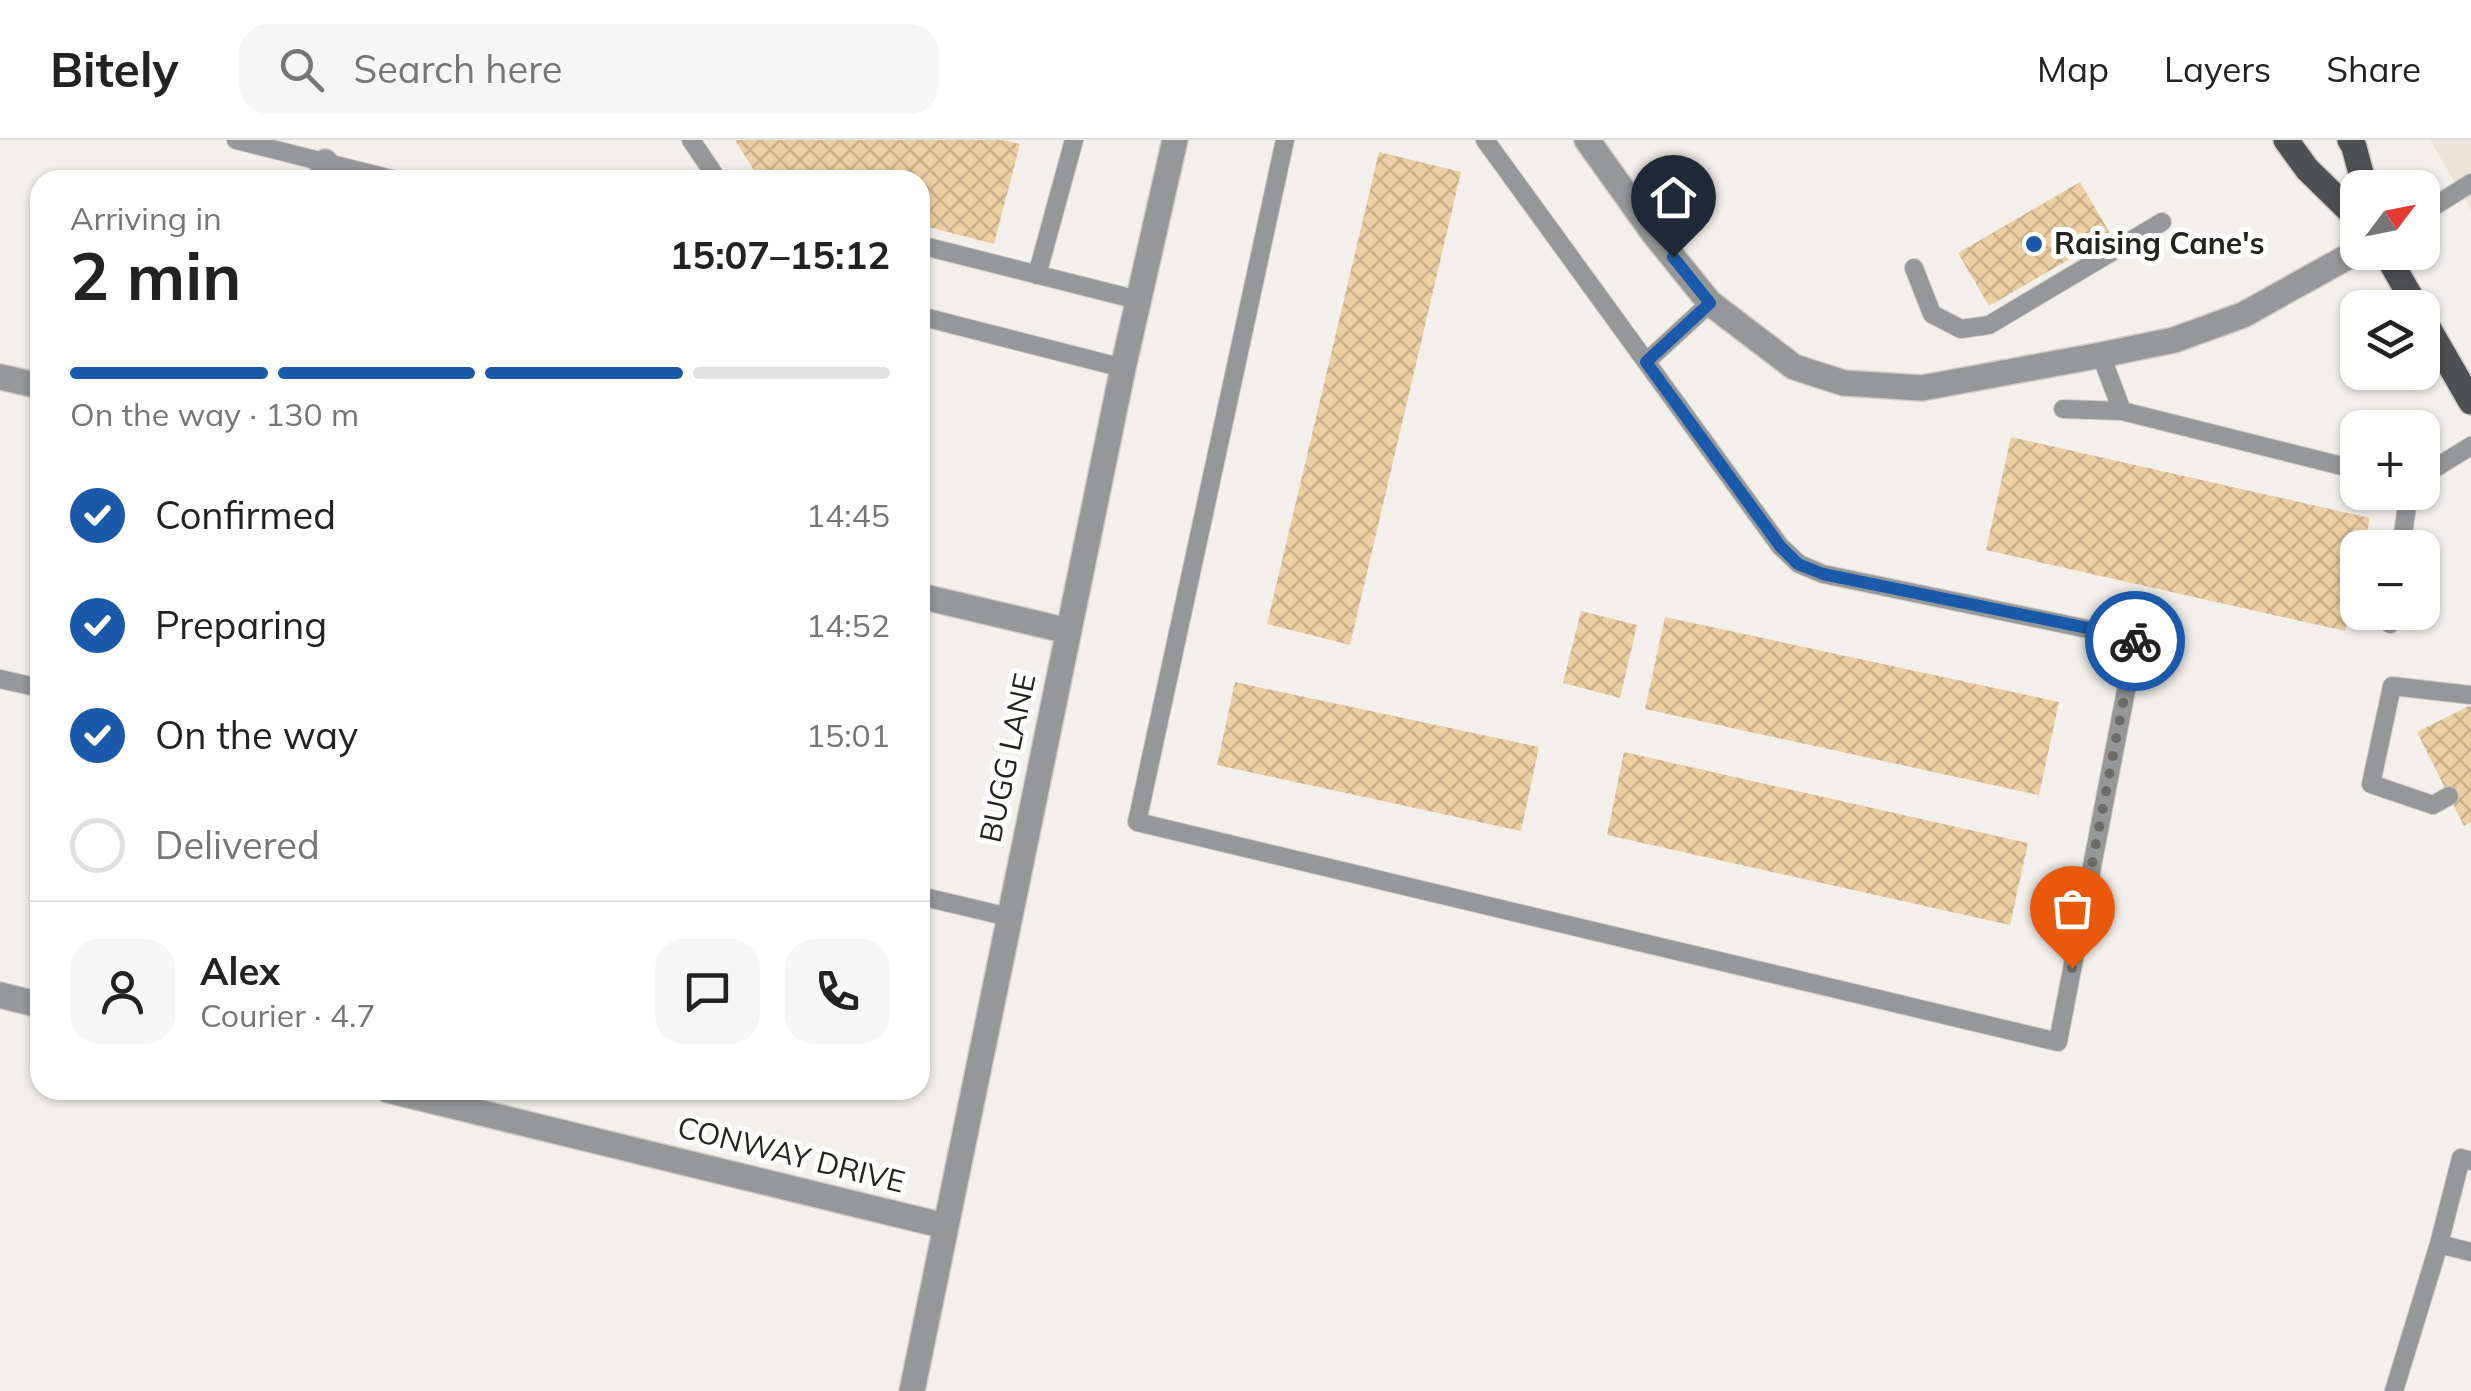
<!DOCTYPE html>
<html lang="en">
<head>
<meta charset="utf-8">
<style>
  body { margin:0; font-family:Mulish,sans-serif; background:#f6f6f6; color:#222; height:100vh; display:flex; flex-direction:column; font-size:38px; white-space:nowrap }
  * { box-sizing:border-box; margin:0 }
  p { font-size:32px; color:#767676 }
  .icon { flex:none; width:55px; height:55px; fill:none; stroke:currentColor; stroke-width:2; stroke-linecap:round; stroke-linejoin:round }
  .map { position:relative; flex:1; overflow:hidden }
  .side { position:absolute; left:30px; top:30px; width:900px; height:930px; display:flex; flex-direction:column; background:#fff; border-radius:30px; box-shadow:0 2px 8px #0004 }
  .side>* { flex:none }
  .needle { width:65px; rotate:58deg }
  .fabs { position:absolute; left:2340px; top:30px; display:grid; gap:20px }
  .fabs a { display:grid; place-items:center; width:100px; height:100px; border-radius:20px; background:#fff; box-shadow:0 2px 8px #0004; font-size:50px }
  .pin { position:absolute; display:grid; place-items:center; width:85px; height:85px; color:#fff; margin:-102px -42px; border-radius:50% 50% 50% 0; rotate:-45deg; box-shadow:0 0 10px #0007 }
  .pin .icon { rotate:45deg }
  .courier { position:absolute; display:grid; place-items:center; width:100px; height:100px; margin:-50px; border:8px solid #1b5aab; border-radius:50%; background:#fff; color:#222; box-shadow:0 2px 12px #0007 }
  .summary em { font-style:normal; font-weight:700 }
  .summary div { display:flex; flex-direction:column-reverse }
  .summary { display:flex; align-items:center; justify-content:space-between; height:170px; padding:0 40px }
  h1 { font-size:65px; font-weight:700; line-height:75px }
  .bar { display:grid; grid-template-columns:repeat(4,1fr); gap:15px 10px; align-content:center; height:120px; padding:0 40px }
  .bar i { height:12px; border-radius:8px; background:#e0e0e0 }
  .bar .selected { background:#1b5aab }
  .bar p { grid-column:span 4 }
  .line { display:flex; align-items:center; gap:25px; padding:0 40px; border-top:2px solid #e0e0e0 }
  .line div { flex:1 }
  .round { display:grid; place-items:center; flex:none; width:105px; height:105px; border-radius:30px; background:#f6f6f6 }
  ol { padding:0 40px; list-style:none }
  li { display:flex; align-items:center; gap:30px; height:110px }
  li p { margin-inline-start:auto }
  li .icon { padding:10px; border-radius:50%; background:#1b5aab; color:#fff; stroke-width:4 }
  li:last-child { color:#767676 }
  li i { width:55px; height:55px; border:5px solid #e0e0e0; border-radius:50% }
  header { display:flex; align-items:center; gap:60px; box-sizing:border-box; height:140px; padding:0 50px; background:#fff; border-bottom:2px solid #e0e0e0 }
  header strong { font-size:48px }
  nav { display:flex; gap:55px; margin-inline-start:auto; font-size:35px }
  .search { width:700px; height:90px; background:#f6f6f6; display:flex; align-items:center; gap:25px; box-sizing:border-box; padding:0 35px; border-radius:30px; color:#767676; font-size:38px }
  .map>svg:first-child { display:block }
  .built { fill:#ebe4d9 }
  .building { fill:url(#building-cross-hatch) }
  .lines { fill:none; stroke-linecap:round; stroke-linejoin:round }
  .service-casing { stroke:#cecbc7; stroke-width:20 }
  .minor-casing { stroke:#cecbc7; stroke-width:28 }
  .primary-casing { stroke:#cecbc7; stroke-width:28 }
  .service { stroke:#969799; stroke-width:18 }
  .minor { stroke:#969799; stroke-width:25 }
  .primary { stroke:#4e5053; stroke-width:25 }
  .done { stroke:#6c6b68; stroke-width:10; stroke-dasharray:0 18 }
  .route { stroke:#1b5aab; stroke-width:12 }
  .poi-dot { fill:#1b5aab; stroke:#fff; stroke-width:4 }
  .labels { text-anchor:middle; stroke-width:10; stroke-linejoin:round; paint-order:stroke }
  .poi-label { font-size:30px; font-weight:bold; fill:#242321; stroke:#fff; text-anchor:start }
  .street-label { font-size:30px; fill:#242321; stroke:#fff }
</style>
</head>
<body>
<header>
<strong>Bitely</strong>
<div class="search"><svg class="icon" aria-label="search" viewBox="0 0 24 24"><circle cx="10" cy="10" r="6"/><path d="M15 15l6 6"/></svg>Search here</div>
<nav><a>Map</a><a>Layers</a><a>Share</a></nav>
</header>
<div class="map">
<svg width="2471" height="1251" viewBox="0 0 2471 1251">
  <defs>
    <pattern id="building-cross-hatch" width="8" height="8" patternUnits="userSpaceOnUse" patternTransform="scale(2.5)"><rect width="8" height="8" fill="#eccea3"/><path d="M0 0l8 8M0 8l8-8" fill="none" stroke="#cab18c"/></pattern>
  </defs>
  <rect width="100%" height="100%" fill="#f3f0eb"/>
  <path class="built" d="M 2430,0 L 2471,0 L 2471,70 Z"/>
  <path class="building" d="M 735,0 L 1003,0 L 1020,4 L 994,104 L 920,85 L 920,40 L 760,40 Z
    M 1379,12 L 1461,32 L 1350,505 L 1267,484 Z
    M 2080,42 L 2111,95 L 1989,166 L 1958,113 Z
    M 2011,297 L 2370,378 L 2363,408 L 2358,408 L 2358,434 L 2345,491 L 1986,410 Z
    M 1581,471 L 1637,485 L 1620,558 L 1563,543 Z
    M 1665,477 L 2059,562 L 2039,655 L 1645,569 Z
    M 1235,542 L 1539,607 L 1521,691 L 1217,625 Z
    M 2471,565 L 2471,682 L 2464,686 L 2417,592 Z
    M 1624,612 L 2028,703 L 2010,785 L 1607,695 Z"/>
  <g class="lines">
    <g class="service-casing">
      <path id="service" d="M 236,0 L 395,40
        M 691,0 L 718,40
        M 1285,0 L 1137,682 L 2058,902 L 2136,499 L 1823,434 L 1799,424 L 1780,406 L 1485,0
        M 2422,74 L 2471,43
        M 920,105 L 1138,160
        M 1914,128 L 1932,174 L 1961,189 L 1989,185 L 2162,82
        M 1037,135 L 1074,0
        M 920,176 L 1123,228
        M 2101,215 L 2122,271 L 2358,330
        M 1646,222 L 1710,163
        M 2063,269 L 2122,271
        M 2422,336 L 2471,306
        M 2401,408 L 2409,352
        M 2390,484 L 2392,472
        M 0,539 L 40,548
        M 2449,656 L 2433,665 L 2371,644 L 2392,546 L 2471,555
        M 920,756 L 1009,777
        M 2439,1104 L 2471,1112
        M 2394,1251 L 2439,1104 L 2461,1018 L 2471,1021"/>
    </g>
    <g class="minor-casing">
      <path id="minor" d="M 1587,0 L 1655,95 L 1710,163 L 1794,227 L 1844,243 L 1922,248 L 2101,215 L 2174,200 L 2243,175 L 2358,111
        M 321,40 L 325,22
        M 0,237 L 40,246
        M 920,456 L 1068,491
        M 0,855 L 40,865
        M 388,950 L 945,1086
        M 912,1251 L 1123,228 L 1175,0"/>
    </g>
    <g class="primary-casing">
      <path id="primary" d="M 2286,0 L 2307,29 L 2358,79
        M 2350,0 L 2354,7 L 2365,48
        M 2385,112 L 2417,168
        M 2422,177 L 2471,262"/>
    </g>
    <use href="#service" class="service"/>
    <use href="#minor" class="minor"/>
    <use href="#primary" class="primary"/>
  </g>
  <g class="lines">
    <path class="done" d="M 2072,828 L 2135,501"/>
    <path class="route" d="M 1673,117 L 1710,163 L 1646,222 L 1780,406 L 1798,424 L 1823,434 L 2136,498 L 2135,501"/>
  </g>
  <circle class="poi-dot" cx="2034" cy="104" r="10"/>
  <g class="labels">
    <g class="poi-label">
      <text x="2054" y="114">Raising Cane's</text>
    </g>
    <g class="street-label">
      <text transform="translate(1008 618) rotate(-78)" y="10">BUGG LANE</text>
      <text transform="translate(791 1015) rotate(14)" y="10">CONWAY DRIVE</text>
    </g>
  </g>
</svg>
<div class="fabs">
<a><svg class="needle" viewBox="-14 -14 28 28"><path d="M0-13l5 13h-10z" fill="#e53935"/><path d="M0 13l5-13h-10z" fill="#767676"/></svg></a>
<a><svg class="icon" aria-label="layers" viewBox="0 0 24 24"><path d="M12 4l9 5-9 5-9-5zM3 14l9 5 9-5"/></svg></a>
<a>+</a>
<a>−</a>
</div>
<div class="pin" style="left:2072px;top:828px;background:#ea580c"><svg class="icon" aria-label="bag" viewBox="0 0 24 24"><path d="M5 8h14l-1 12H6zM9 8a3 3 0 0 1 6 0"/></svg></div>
<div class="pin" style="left:1673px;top:117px;background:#1f2937"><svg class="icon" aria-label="home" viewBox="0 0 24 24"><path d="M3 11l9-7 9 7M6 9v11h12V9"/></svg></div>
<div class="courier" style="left:2135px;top:501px"><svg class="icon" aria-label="bike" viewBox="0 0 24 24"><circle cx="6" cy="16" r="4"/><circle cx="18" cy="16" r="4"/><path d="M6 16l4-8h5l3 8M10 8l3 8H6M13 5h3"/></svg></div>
<section class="side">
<div class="summary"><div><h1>2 min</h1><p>Arriving in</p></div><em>15:07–15:12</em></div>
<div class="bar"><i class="selected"></i><i class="selected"></i><i class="selected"></i><i></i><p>On the way · 130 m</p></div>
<ol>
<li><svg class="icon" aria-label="check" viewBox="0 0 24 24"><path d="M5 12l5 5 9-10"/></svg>Confirmed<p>14:45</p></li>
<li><svg class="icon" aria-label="check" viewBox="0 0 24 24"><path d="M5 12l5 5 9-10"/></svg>Preparing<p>14:52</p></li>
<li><svg class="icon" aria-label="check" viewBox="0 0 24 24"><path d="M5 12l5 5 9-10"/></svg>On the way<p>15:01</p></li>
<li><i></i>Delivered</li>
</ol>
<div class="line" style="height:180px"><a class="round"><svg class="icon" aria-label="person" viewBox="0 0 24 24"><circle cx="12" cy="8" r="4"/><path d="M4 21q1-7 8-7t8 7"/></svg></a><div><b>Alex</b><p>Courier · 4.7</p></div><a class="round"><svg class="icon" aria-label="chat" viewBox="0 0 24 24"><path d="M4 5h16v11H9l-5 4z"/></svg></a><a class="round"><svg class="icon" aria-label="phone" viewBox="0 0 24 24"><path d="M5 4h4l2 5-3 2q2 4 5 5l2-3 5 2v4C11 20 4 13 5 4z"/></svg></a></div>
</section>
</div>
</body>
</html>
